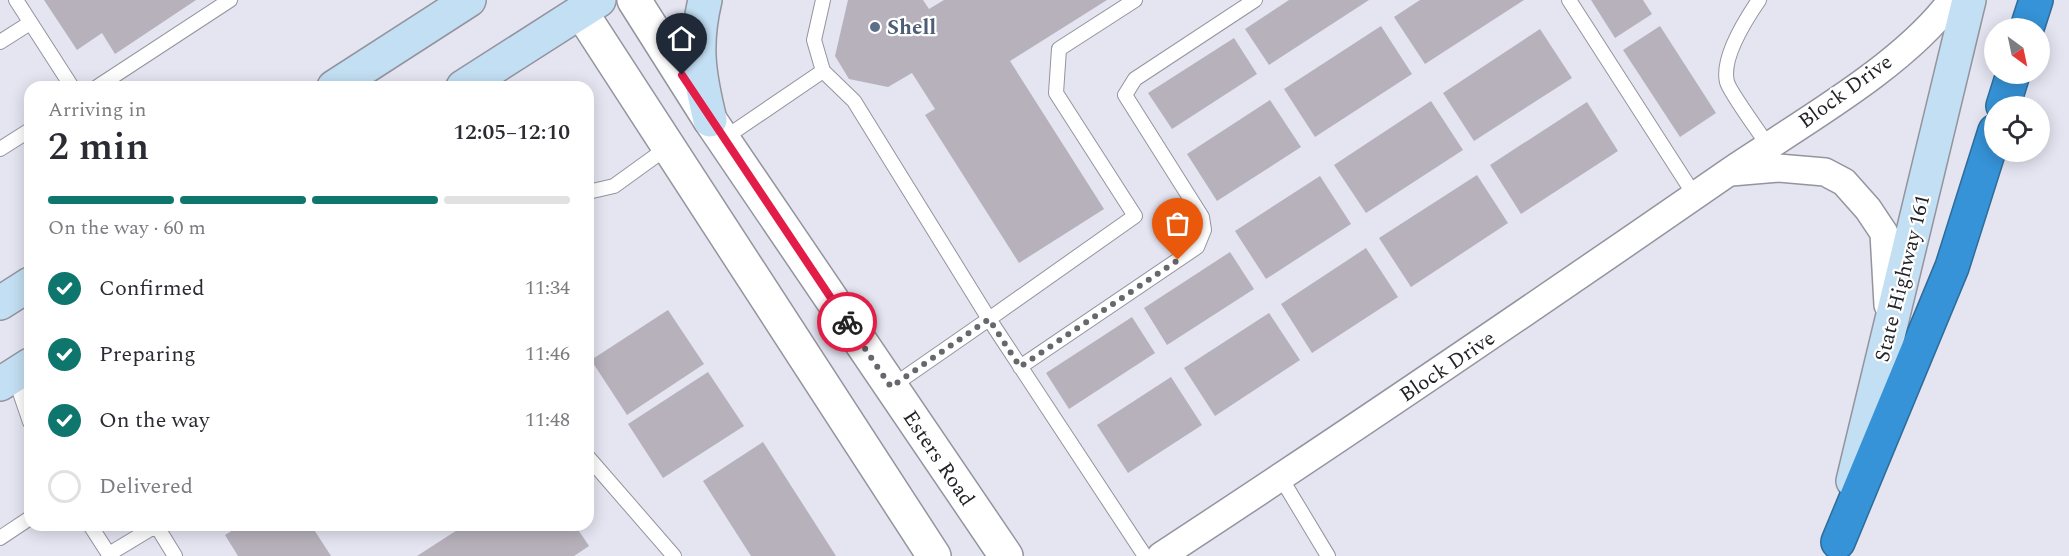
<!DOCTYPE html>
<html lang="en">
<head>
<meta charset="utf-8">
<style>
  body { margin:0; font-family:Spectral,serif; background:#f2f2f3; color:#2b2b33; height:100vh; display:flex; flex-direction:column; font-size:22px; white-space:nowrap }
  * { box-sizing:border-box; margin:0 }
  p { font-size:20px; color:#7c7c81 }
  .icon { flex:none; width:33px; height:33px; fill:none; stroke:currentColor; stroke-width:2; stroke-linecap:round; stroke-linejoin:round }
  .map { position:relative; flex:1; overflow:hidden }
  .side { position:absolute; left:24px; top:81px; width:570px; height:450px; display:flex; flex-direction:column; background:#fff; border-radius:18px; box-shadow:0 3px 15px #0003 }
  .side>* { flex:none }
  .needle { width:39px; rotate:147deg }
  .fabs { position:absolute; left:1984px; top:18px; display:grid; gap:12px }
  .fabs a { display:grid; place-items:center; width:66px; height:66px; border-radius:50%; background:#fff; box-shadow:0 3px 15px #0003; font-size:30px }
  .pin { position:absolute; display:grid; place-items:center; width:51px; height:51px; color:#fff; margin:-62px -26px; border-radius:50% 50% 50% 0; rotate:-45deg; box-shadow:0 0 6px #0007 }
  .pin .icon { rotate:45deg }
  .courier { position:absolute; display:grid; place-items:center; width:60px; height:60px; margin:-30px; border:4px solid #e11d48; border-radius:50%; background:#fff; color:#222; box-shadow:0 2px 8px #0007 }
  .head em { font-style:normal; font-weight:600 }
  .head div { display:flex; flex-direction:column-reverse }
  .head { display:flex; align-items:center; justify-content:space-between; height:102px; padding:0 24px }
  h1 { font-size:39px; font-weight:600; line-height:45px }
  .bar { display:grid; grid-template-columns:repeat(4,1fr); gap:9px 6px; align-content:center; height:72px; padding:0 24px }
  .bar i { height:8px; border-radius:4px; background:#e1e1e2 }
  .bar .selected { background:#0f766e }
  .bar p { grid-column:span 4 }
  ol { padding:0 24px; list-style:none }
  li { display:flex; align-items:center; gap:18px; height:66px }
  li p { margin-inline-start:auto }
  li .icon { padding:6px; border-radius:50%; background:#0f766e; color:#fff; stroke-width:4 }
  li:last-child { color:#7c7c81 }
  li i { width:33px; height:33px; border:3px solid #e1e1e2; border-radius:50% }
  .map>svg:first-child { display:block }
  .building { fill:#b7b1bb }
  .lines { fill:none; stroke-linecap:round; stroke-linejoin:round }
  .service-casing { stroke:#93949e; stroke-width:16 }
  .minor-casing { stroke:#93949e; stroke-width:30 }
  .tertiary-casing { stroke:#93949e; stroke-width:36 }
  .secondary-casing { stroke:#93949e; stroke-width:36 }
  .motorway-casing { stroke:#2f6c99; stroke-width:36 }
  .service { stroke:#fff; stroke-width:14 }
  .minor { stroke:#fff; stroke-width:27 }
  .tertiary { stroke:#fff; stroke-width:33 }
  .secondary { stroke:#c3dff3; stroke-width:33 }
  .motorway { stroke:#3693d7; stroke-width:33 }
  .done { stroke:#67676e; stroke-width:6; stroke-dasharray:0 10.8 }
  .route { stroke:#e11d48; stroke-width:8 }
  .service-dot { fill:#5c6f8a; stroke:#fff; stroke-width:2 }
  .labels { text-anchor:middle; stroke-width:4.5; stroke-linejoin:round; paint-order:stroke }
  .service-label { font-size:21px; font-weight:bold; fill:#4e5e75; stroke:#fff; text-anchor:start }
  .street-label { font-size:21px; fill:#232327; stroke:#fff }
</style>
</head>
<body>
<div class="map">
<svg width="2069" height="556" viewBox="0 0 2069 556">
  <rect width="100%" height="100%" fill="#e4e5f1"/>
  <path class="building" d="M 44,0 L 196,0 L 115,54 L 102,33 L 77,50 Z
    M 848,0 L 923,0 L 929,9 L 944,0 L 1107,0 L 1010,61 L 1104,209 L 1019,263 L 925,115 L 935,109 L 912,73 L 888,87 L 849,79 L 835,56 Z
    M 1289,0 L 1369,0 L 1269,65 L 1245,29 Z
    M 1420,0 L 1524,0 L 1425,64 L 1394,17 Z
    M 1591,0 L 1643,0 L 1652,14 L 1615,38 Z
    M 1381,26 L 1412,74 L 1315,137 L 1284,89 Z
    M 1660,26 L 1716,113 L 1680,137 L 1623,50 Z
    M 1540,29 L 1572,78 L 1474,141 L 1443,93 Z
    M 1234,38 L 1257,74 L 1172,129 L 1148,93 Z
    M 1270,100 L 1301,147 L 1217,201 L 1187,154 Z
    M 1431,101 L 1463,150 L 1366,213 L 1334,165 Z
    M 1587,102 L 1618,151 L 1521,214 L 1490,165 Z
    M 1477,175 L 1508,223 L 1411,287 L 1379,238 Z
    M 1320,176 L 1351,224 L 1266,279 L 1235,231 Z
    M 1366,248 L 1398,297 L 1312,353 L 1281,304 Z
    M 1230,252 L 1254,289 L 1167,345 L 1144,308 Z
    M 668,310 L 704,364 L 627,415 L 591,360 Z
    M 1269,313 L 1300,360 L 1215,416 L 1184,368 Z
    M 1132,317 L 1155,353 L 1069,409 L 1046,373 Z
    M 708,372 L 744,426 L 663,478 L 628,424 Z
    M 1171,377 L 1202,425 L 1128,473 L 1097,425 Z
    M 763,442 L 836,556 L 751,556 L 703,481 Z
    M 241,525 L 311,525 L 331,556 L 238,556 L 225,535 Z
    M 465,525 L 575,525 L 589,546 L 574,556 L 417,556 Z"/>
  <g class="lines">
    <g class="service-casing">
      <path id="service" d="M 16,0 L 72,87
        M 823,0 L 814,40 L 823,71 L 854,101 L 989,319 L 891,387
        M 1135,0 L 1059,49 L 1056,93 L 1135,216 L 989,319 L 1145,556
        M 1569,0 L 1695,196
        M 1759,0 C 1746,19 1721,58 1727,82 C 1730,93 1761,134 1768,146
        M 0,42 L 30,23
        M 97,87 L 230,0
        M 723,139 L 823,71
        M 0,149 L 30,130
        M 588,192 L 614,186 L 668,147
        M 1020,367 L 1197,247 L 1204,230 L 1202,217 L 1125,95 L 1135,79 L 1255,0
        M 14,375 L 30,422
        M 588,457 L 674,556
        M 1281,478 L 1328,556
        M 90,525 L 110,556
        M 156,525 L 175,556
        M 0,538 L 30,518
        M 109,554 L 157,525"/>
    </g>
    <g class="minor-casing">
      <path id="minor" d="M 1731,172 L 1778,168 L 1825,172 L 1844,182 L 1868,209 L 1884,233 L 1888,305
        M 1161,556 C 1352,431 1541,302 1729,172 C 1798,125 1903,67 1952,0"/>
    </g>
    <g class="tertiary-casing">
      <path id="tertiary" d="M 634,0 L 710,120 L 1006,556
        M 581,12 L 934,556"/>
    </g>
    <g class="secondary-casing">
      <path id="secondary" d="M 705,0 C 694,46 699,75 710,120
        M 334,87 L 469,0
        M 463,87 L 599,0
        M 0,303 L 30,284
        M 0,384 L 30,365
        M 1853,481 L 1969,0"/>
    </g>
    <g class="motorway-casing">
      <path id="motorway" d="M 2027,28 L 2036,0
        M 2003,106 L 2013,74
        M 1838,542 L 1952,267 L 1995,131"/>
    </g>
    <use href="#service" class="service"/>
    <use href="#minor" class="minor"/>
    <use href="#tertiary" class="tertiary"/>
    <use href="#secondary" class="secondary"/>
    <use href="#motorway" class="motorway"/>
  </g>
  <g class="lines">
    <path class="done" d="M 847,322 L 891,387 L 989,319 L 1020,367 L 1178,260"/>
    <path class="route" d="M 682,75 L 847,322"/>
  </g>
  <circle class="service-dot" cx="875" cy="27" r="6"/>
  <g class="labels">
    <g class="service-label">
      <text x="887" y="34">Shell</text>
    </g>
    <g class="street-label">
      <text transform="translate(1845 91) rotate(-36)" y="7">Block Drive</text>
      <text transform="translate(1902 278) rotate(-76)" y="7">State Highway 161</text>
      <text transform="translate(1447 366) rotate(-34)" y="7">Block Drive</text>
      <text transform="translate(939 458) rotate(56)" y="7">Esters Road</text>
    </g>
  </g>
</svg>
<div class="fabs">
<a><svg class="needle" viewBox="-14 -14 28 28"><path d="M0-13l5 13h-10z" fill="#e53935"/><path d="M0 13l5-13h-10z" fill="#7c7c81"/></svg></a>
<a><svg class="icon" aria-label="locate" viewBox="0 0 24 24"><circle cx="12" cy="12" r="6"/><path d="M12 2v4M12 18v4M2 12h4M18 12h4"/></svg></a>
</div>
<div class="pin" style="left:1178px;top:260px;background:#ea580c"><svg class="icon" aria-label="bag" viewBox="0 0 24 24"><path d="M5 8h14l-1 12H6zM9 8a3 3 0 0 1 6 0"/></svg></div>
<div class="pin" style="left:682px;top:75px;background:#1f2937"><svg class="icon" aria-label="home" viewBox="0 0 24 24"><path d="M3 11l9-7 9 7M6 9v11h12V9"/></svg></div>
<div class="courier" style="left:847px;top:322px"><svg class="icon" aria-label="bike" viewBox="0 0 24 24"><circle cx="6" cy="16" r="4"/><circle cx="18" cy="16" r="4"/><path d="M6 16l4-8h5l3 8M10 8l3 8H6M13 5h3"/></svg></div>
<section class="side">
<div class="head"><div><h1>2 min</h1><p>Arriving in</p></div><em>12:05–12:10</em></div>
<div class="bar"><i class="selected"></i><i class="selected"></i><i class="selected"></i><i></i><p>On the way · 60 m</p></div>
<ol>
<li><svg class="icon" aria-label="check" viewBox="0 0 24 24"><path d="M5 12l5 5 9-10"/></svg>Confirmed<p>11:34</p></li>
<li><svg class="icon" aria-label="check" viewBox="0 0 24 24"><path d="M5 12l5 5 9-10"/></svg>Preparing<p>11:46</p></li>
<li><svg class="icon" aria-label="check" viewBox="0 0 24 24"><path d="M5 12l5 5 9-10"/></svg>On the way<p>11:48</p></li>
<li><i></i>Delivered</li>
</ol>
</section>
</div>
</body>
</html>
